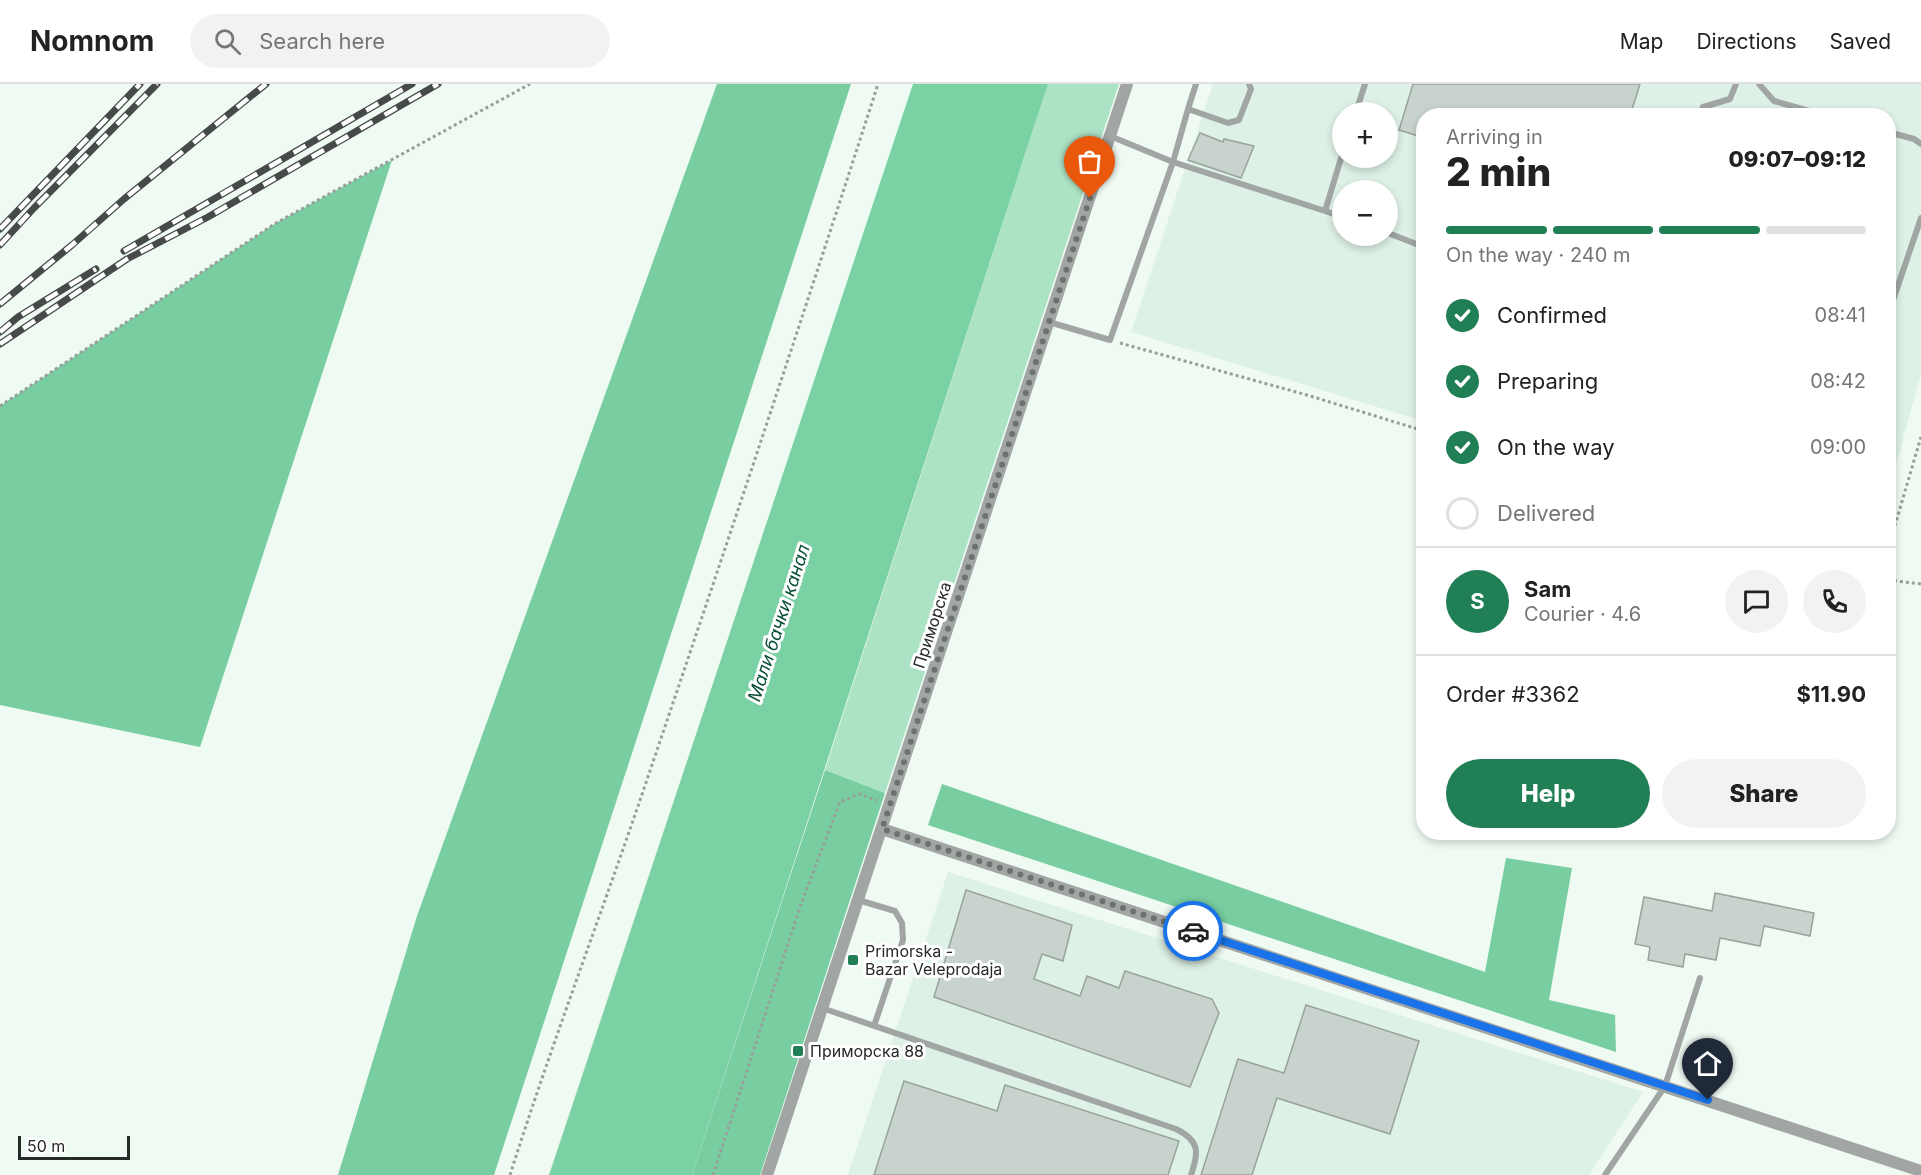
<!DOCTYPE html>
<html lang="en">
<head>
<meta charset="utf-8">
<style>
  body { margin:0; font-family:Inter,sans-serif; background:#f2f2f2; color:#222; height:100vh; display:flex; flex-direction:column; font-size:22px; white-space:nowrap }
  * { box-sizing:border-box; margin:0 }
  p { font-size:20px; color:#767676 }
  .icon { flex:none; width:33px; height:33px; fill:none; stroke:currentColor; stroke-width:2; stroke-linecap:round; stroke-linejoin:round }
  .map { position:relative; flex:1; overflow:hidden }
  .side { position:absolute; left:1416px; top:24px; width:480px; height:732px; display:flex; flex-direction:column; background:#fff; border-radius:24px; box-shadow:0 3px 9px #0003 }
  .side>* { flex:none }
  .buttons { position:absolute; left:1332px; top:18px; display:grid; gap:12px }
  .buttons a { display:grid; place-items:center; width:66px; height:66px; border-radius:50%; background:#fff; box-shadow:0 3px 9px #0003; font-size:30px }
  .scale { position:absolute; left:18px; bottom:15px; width:112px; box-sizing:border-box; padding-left:6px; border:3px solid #262a28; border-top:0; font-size:16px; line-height:21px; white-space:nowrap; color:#262a28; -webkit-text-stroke:4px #fff; paint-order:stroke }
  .pin { position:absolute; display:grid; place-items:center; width:51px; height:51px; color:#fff; margin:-62px -26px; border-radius:50% 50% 50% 0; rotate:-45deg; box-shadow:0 0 6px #0007 }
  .pin .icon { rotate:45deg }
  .courier { position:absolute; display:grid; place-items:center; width:60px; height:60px; margin:-30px; border:4px solid #1a73e8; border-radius:50%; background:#fff; color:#222; box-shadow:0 2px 8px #0007 }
  .headline em { font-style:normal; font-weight:800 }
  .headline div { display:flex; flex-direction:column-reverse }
  .headline { display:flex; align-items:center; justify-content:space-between; height:102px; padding:0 30px }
  h1 { font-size:39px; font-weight:800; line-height:45px }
  .bar { display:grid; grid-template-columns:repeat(4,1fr); gap:9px 6px; align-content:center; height:72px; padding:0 30px }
  .bar i { height:8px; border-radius:4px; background:#e0e0e0 }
  .bar .on { background:#217f56 }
  .bar p { grid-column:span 4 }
  .line { display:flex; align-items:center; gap:15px; padding:0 30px; border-top:2px solid #e0e0e0 }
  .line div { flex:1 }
  .round { display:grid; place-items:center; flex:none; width:63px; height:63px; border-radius:32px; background:#f2f2f2 }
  ol { padding:0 30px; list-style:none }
  li { display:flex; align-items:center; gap:18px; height:66px }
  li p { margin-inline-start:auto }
  li .icon { padding:6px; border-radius:50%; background:#217f56; color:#fff; stroke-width:4 }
  li:last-child { color:#767676 }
  li i { width:33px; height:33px; border:3px solid #e0e0e0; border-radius:50% }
  .button { display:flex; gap:12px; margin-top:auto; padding:12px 30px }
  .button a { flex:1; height:69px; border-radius:36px; background:#217f56; color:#fff; font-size:24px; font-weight:800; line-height:69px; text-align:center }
  .button a+a { background:#f2f2f2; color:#222 }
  header { display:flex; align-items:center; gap:36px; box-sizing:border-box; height:84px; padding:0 30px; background:#fff; border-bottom:2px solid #e0e0e0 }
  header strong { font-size:28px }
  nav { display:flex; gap:33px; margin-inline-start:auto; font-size:21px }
  .search { width:420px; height:54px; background:#f2f2f2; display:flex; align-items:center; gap:15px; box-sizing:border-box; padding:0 21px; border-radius:33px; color:#767676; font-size:22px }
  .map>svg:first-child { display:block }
  .built { fill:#def1e6; fill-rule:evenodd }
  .green { fill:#ade3c5 }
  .forest { fill:#78cea1 }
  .water { fill:#7ad1a3 }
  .building { fill:#c7d3cc; stroke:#99a39d; stroke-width:1.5 }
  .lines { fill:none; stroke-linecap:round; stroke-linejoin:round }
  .path { stroke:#979f9a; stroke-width:3; stroke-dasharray:3 3; stroke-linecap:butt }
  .service { stroke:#a1a5a3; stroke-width:6 }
  .minor { stroke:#a1a5a3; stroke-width:12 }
  .rail-casing { stroke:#464b49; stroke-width:7 }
  .rail { stroke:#fff; stroke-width:4.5; stroke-dasharray:14; stroke-linecap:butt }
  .done { stroke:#6c736f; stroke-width:6; stroke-dasharray:0 10.8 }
  .route { stroke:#1a73e8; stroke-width:8 }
  .poi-dot { fill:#217f56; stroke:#fff; stroke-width:2 }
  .labels { text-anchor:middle; stroke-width:6; stroke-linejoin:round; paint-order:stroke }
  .street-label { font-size:16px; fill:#262a28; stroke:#fff }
  .poi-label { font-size:16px; fill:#262a28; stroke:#fff; text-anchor:start }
  .water-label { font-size:18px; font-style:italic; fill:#084f33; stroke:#fff }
</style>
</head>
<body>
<header>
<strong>Nomnom</strong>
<div class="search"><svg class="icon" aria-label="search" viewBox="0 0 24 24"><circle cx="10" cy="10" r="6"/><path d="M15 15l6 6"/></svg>Search here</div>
<nav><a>Map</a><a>Directions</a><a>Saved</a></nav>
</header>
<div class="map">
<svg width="1921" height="1091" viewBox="0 0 1921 1091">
  <rect width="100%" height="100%" fill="#effaf3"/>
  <path class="built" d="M 1213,0 L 1921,0 L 1921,290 L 1889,406 L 1888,32 L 1424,32 L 1423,337 L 1131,248 ZM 1342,28 L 1388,28 L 1388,74 L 1342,74 ZM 1342,106 L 1388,106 L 1388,152 L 1342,152 Z
    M 948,788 L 1643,1008 L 1589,1091 L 848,1091 Z"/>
  <path class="green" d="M 1048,0 L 1119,0 L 885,709 L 825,686 Z"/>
  <path class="forest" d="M 717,0 L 851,0 L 494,1091 L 338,1091 L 417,832 Z
    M 392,76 L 200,663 L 0,621 L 0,322 L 276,139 Z
    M 825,686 L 885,709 L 760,1091 L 692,1091 Z
    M 942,700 L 1485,888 L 1506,774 L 1572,784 L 1549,916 L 1615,931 L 1616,968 L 928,741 Z"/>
  <path class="water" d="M 913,0 L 1048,0 L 692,1091 L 549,1091 Z"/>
  <path class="building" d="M 1413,0 L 1640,0 L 1630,32 L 1424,32 L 1424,54 L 1399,46 Z
    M 1200,49 L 1223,58 L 1224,55 L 1254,62 L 1241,94 L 1188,76 Z
    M 966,806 L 1072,841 L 1063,877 L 1042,870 L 1034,895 L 1080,912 L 1087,892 L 1119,904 L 1125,887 L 1212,915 L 1219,929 L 1190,1003 L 934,913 Z
    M 1715,809 L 1814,829 L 1810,852 L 1764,842 L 1760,862 L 1720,854 L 1716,876 L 1685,870 L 1683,883 L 1648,876 L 1650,863 L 1635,860 L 1644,813 L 1712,827 Z
    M 1306,921 L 1419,957 L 1390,1050 L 1277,1014 L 1252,1091 L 1201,1091 L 1238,975 L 1284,989 Z
    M 904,997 L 997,1027 L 1005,1001 L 1179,1057 L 1168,1091 L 874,1091 Z"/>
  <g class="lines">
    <path class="path" d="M 1120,259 L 1307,311 L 1424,347
      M 0,322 L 276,139 L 530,0
      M 1888,465 L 1921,353
      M 1888,496 L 1921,500
      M 510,1091 C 549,968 595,847 637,725 C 719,484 800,242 878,0
      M 713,1091 L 801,820 L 840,718 L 859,710 L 877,716"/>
    <path class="service" d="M 1249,0 L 1251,5 L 1239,36 L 1228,39 L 1188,25 L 1173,78 L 1325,127 L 1342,71
      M 1759,0 L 1774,17 L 1827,32
      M 1188,25 L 1196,0
      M 1356,28 L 1365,0
      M 1700,32 L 1703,23 L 1730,15 L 1736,0
      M 1888,48 L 1914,55 L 1921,60
      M 1325,127 L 1342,133
      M 1388,149 L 1424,163
      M 1888,231 L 1921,134
      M 1049,238 L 1110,256 L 1173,78 L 1110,52
      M 858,816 L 895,827 L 902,839 L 903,856 L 874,942
      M 822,924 L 1176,1045 C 1200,1057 1199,1068 1191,1091
      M 1605,1091 L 1665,1002 L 1700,894"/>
    <path class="minor" d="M 882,745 L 1921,1087
      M 767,1091 L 1127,0"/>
    <g class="rail-casing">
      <path id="rail" d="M 0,145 L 140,0
        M 0,161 L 34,124 L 157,0
        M 124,167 L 412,0
        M 0,220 L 72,161 L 124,115 L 266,0
        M 0,248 L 18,233 L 96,185
        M 0,260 L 127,175 L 208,133 L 438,0"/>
    </g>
    <use href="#rail" class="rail"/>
  </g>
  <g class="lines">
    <path class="done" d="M 1090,114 L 882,745 L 1193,847"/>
    <path class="route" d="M 1193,847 L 1708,1016"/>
  </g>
  <g class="poi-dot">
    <rect x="847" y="870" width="12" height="12" rx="3"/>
    <rect x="792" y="961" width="12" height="12" rx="3"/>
  </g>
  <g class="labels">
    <g class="street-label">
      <text transform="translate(932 541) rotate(-72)" y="6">Приморска</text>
    </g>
    <g class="poi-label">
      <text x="865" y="873">Primorska -<tspan x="865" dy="18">Bazar Veleprodaja</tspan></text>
      <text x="810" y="973">Приморска 88</text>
    </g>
    <g class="water-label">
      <text transform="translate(779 539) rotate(-72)" y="6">Мали бачки канал</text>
    </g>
  </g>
</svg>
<div class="buttons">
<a>+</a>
<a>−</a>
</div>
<div class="scale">50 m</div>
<div class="pin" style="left:1090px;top:114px;background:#ea580c"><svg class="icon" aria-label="bag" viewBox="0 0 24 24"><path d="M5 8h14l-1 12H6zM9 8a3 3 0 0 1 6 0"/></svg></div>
<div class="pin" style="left:1708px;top:1016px;background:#1f2937"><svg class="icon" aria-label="home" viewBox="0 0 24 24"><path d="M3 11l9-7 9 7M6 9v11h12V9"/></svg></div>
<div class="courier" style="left:1193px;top:847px"><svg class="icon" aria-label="car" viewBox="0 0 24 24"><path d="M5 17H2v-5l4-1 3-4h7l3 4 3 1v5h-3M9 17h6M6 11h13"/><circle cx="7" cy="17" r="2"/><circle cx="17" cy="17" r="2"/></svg></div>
<section class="side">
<div class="headline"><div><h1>2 min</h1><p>Arriving in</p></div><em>09:07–09:12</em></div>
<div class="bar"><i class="on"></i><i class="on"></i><i class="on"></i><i></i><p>On the way · 240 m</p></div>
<ol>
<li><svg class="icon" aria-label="check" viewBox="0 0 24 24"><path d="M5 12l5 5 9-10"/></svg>Confirmed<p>08:41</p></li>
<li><svg class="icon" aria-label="check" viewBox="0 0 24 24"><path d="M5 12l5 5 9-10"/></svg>Preparing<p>08:42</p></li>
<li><svg class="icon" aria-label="check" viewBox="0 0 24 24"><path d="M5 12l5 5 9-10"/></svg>On the way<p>09:00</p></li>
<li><i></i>Delivered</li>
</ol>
<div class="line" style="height:108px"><b class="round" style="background:#217f56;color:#fff">S</b><div><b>Sam</b><p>Courier · 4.6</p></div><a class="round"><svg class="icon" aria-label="chat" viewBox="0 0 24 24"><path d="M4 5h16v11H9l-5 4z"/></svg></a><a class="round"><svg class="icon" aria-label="phone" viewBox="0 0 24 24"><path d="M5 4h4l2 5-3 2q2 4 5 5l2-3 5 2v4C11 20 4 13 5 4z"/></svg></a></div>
<div class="line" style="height:78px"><div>Order #3362</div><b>$11.90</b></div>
<div class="button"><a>Help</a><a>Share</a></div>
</section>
</div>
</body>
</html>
